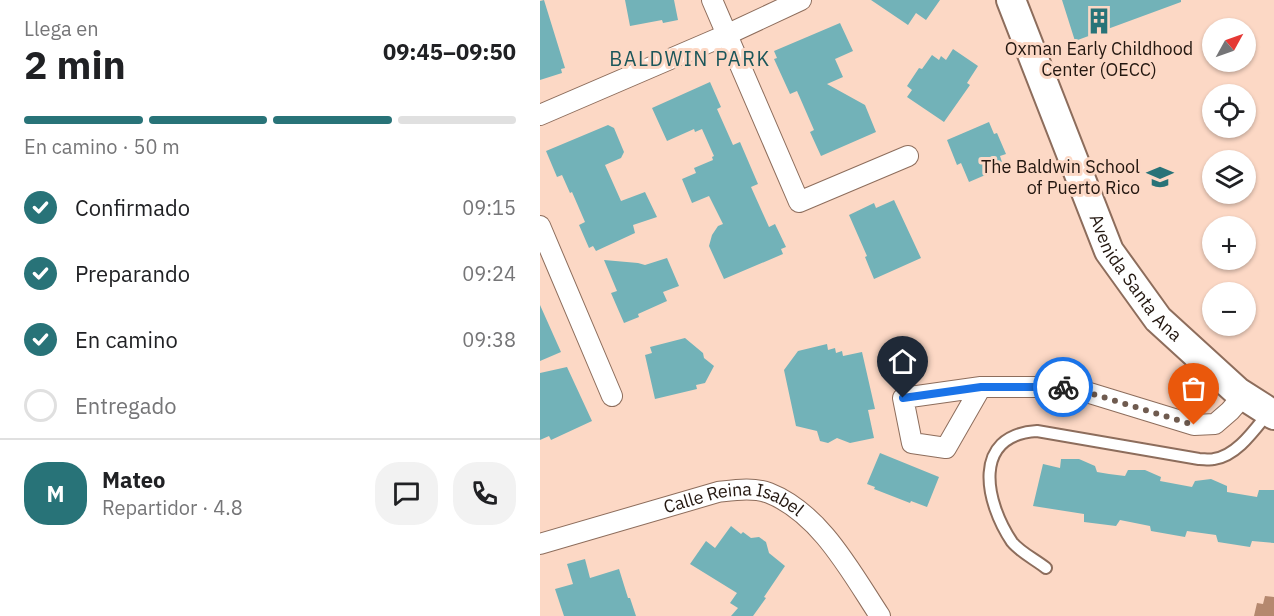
<!DOCTYPE html>
<html lang="es">
<head>
<meta charset="utf-8">
<style>
  body { margin:0; font-family:"IBM Plex Sans",sans-serif; background:#f2f2f2; color:#202124; height:100vh; display:flex; flex-direction:column; font-size:22px; white-space:nowrap }
  * { box-sizing:border-box; margin:0 }
  p { font-size:20px; color:#757577 }
  .icon { flex:none; width:33px; height:33px; fill:none; stroke:currentColor; stroke-width:2; stroke-linecap:round; stroke-linejoin:round }
  .map { position:relative; flex:1; overflow:hidden }
  .sheet { display:flex; flex-direction:column; background:#fff; width:540px }
  .sheet>* { flex:none }
  .needle { width:39px; rotate:50deg }
  .tools { position:absolute; left:662px; top:18px; display:grid; gap:12px }
  .tools a { display:grid; place-items:center; width:54px; height:54px; border-radius:50%; background:#fff; box-shadow:0 2px 4px #0004; font-size:30px }
  .pin { position:absolute; display:grid; place-items:center; width:51px; height:51px; color:#fff; margin:-62px -26px; border-radius:50% 50% 50% 0; rotate:-45deg; box-shadow:0 0 6px #0007 }
  .pin .icon { rotate:45deg }
  .courier { position:absolute; display:grid; place-items:center; width:60px; height:60px; margin:-30px; border:4px solid #1a73e8; border-radius:50%; background:#fff; color:#222; box-shadow:0 2px 8px #0007 }
  .head em { font-style:normal; font-weight:800 }
  .head div { display:flex; flex-direction:column-reverse }
  .head { display:flex; align-items:center; justify-content:space-between; height:102px; padding:0 24px }
  h1 { font-size:39px; font-weight:800; line-height:45px }
  .bar { display:grid; grid-template-columns:repeat(4,1fr); gap:9px 6px; align-content:center; height:72px; padding:0 24px }
  .bar i { height:8px; border-radius:4px; background:#e0e0e0 }
  .bar .on { background:#287378 }
  .bar p { grid-column:span 4 }
  .line { display:flex; align-items:center; gap:15px; padding:0 24px; border-top:2px solid #e0e0e0 }
  .line div { flex:1 }
  .round { display:grid; place-items:center; flex:none; width:63px; height:63px; border-radius:24px; background:#f2f2f2 }
  ol { padding:0 24px; list-style:none }
  li { display:flex; align-items:center; gap:18px; height:66px }
  li p { margin-inline-start:auto }
  li .icon { padding:6px; border-radius:50%; background:#287378; color:#fff; stroke-width:4 }
  li:last-child { color:#757577 }
  li i { width:33px; height:33px; border:3px solid #e0e0e0; border-radius:50% }
  main { display:flex; flex:1; min-height:0 }
  .map>svg:first-child { display:block }
  .water { fill:#b5886f }
  .building { fill:#72b2b8 }
  .lines { fill:none; stroke-linecap:round; stroke-linejoin:round }
  .lane-casing { stroke:#8d6d5c; stroke-width:14 }
  .street-casing { stroke:#8d6d5c; stroke-width:22 }
  .secondary-casing { stroke:#8d6d5c; stroke-width:32 }
  .lane { stroke:#fff; stroke-width:10 }
  .street { stroke:#fff; stroke-width:20 }
  .secondary { stroke:#fff; stroke-width:28 }
  .done { stroke:#6f5b4f; stroke-width:6; stroke-dasharray:0 10.8 }
  .route { stroke:#1a73e8; stroke-width:8 }
  .labels { text-anchor:middle; stroke-width:6; stroke-linejoin:round; paint-order:stroke }
  .poi-label { font-size:18px; fill:#231710; stroke:#fcd8c5 }
  .street-label { font-size:18px; fill:#231710; stroke:#fcd8c5 }
  .neighbourhood-label { font-size:20px; letter-spacing:1.5px; fill:#1b565a; stroke:#fcd8c5 }
</style>
</head>
<body>
<main>
<section class="sheet">
<div class="head"><div><h1>2 min</h1><p>Llega en</p></div><em>09:45–09:50</em></div>
<div class="bar"><i class="on"></i><i class="on"></i><i class="on"></i><i></i><p>En camino · 50 m</p></div>
<ol>
<li><svg class="icon" aria-label="check" viewBox="0 0 24 24"><path d="M5 12l5 5 9-10"/></svg>Confirmado<p>09:15</p></li>
<li><svg class="icon" aria-label="check" viewBox="0 0 24 24"><path d="M5 12l5 5 9-10"/></svg>Preparando<p>09:24</p></li>
<li><svg class="icon" aria-label="check" viewBox="0 0 24 24"><path d="M5 12l5 5 9-10"/></svg>En camino<p>09:38</p></li>
<li><i></i>Entregado</li>
</ol>
<div class="line" style="height:108px"><b class="round" style="background:#287378;color:#fff">M</b><div><b>Mateo</b><p>Repartidor · 4.8</p></div><a class="round"><svg class="icon" aria-label="chat" viewBox="0 0 24 24"><path d="M4 5h16v11H9l-5 4z"/></svg></a><a class="round"><svg class="icon" aria-label="phone" viewBox="0 0 24 24"><path d="M5 4h4l2 5-3 2q2 4 5 5l2-3 5 2v4C11 20 4 13 5 4z"/></svg></a></div>
</section>
<div class="map">
<svg width="734" height="616" viewBox="0 0 734 616">
  <rect width="100%" height="100%" fill="#fcd8c5"/>
  <path class="water" d="M 725,596 L 734,597 L 734,616 L 714,616 L 717,603 L 723,604 Z"/>
  <path class="building" d="M 4,0 L 25,68 L 21,69 L 22,73 L 0,80 L 0,1 Z
    M 85,0 L 134,0 L 138,20 L 123,23 L 122,20 L 90,26 Z
    M 331,0 L 400,0 L 386,20 L 376,13 L 368,25 Z
    M 522,0 L 641,0 L 641,2 L 535,41 Z
    M 300,23 L 313,51 L 295,59 L 303,77 L 287,84 L 325,105 L 336,132 L 281,156 L 270,132 L 274,130 L 257,91 L 250,94 L 234,59 L 237,58 L 234,51 Z
    M 413,49 L 438,66 L 427,83 L 430,85 L 404,122 L 367,97 L 372,90 L 367,86 L 379,68 L 382,69 L 392,55 L 399,60 L 401,56 L 406,60 Z
    M 170,82 L 181,107 L 177,109 L 193,145 L 200,142 L 218,184 L 211,187 L 229,227 L 235,224 L 246,247 L 241,249 L 243,254 L 184,279 L 169,246 L 172,235 L 178,226 L 183,224 L 169,196 L 152,203 L 142,179 L 156,173 L 154,168 L 173,160 L 172,157 L 174,156 L 162,129 L 155,132 L 154,129 L 127,141 L 112,108 Z
    M 449,122 L 454,134 L 457,133 L 466,154 L 460,156 L 462,162 L 448,168 L 450,173 L 429,182 L 421,163 L 417,165 L 407,140 Z
    M 68,125 L 74,128 L 84,152 L 81,158 L 65,165 L 81,201 L 105,192 L 117,217 L 93,225 L 95,233 L 56,251 L 53,246 L 49,248 L 39,225 L 45,222 L 32,192 L 30,193 L 22,175 L 17,177 L 6,151 Z
    M 354,200 L 381,258 L 334,279 L 325,257 L 327,256 L 309,215 L 334,203 L 336,208 Z
    M 127,258 L 139,286 L 123,292 L 127,301 L 98,314 L 99,317 L 84,323 L 71,293 L 77,291 L 64,260 L 98,263 L 105,265 Z
    M 0,305 L 21,352 L 0,361 Z
    M 145,338 L 163,353 L 164,358 L 174,366 L 165,383 L 156,385 L 157,389 L 115,399 L 105,355 L 112,353 L 110,347 Z
    M 287,344 L 288,350 L 295,348 L 296,353 L 302,351 L 303,356 L 322,352 L 335,409 L 328,410 L 334,438 L 310,443 L 297,438 L 288,443 L 280,441 L 277,431 L 256,426 L 244,370 L 258,351 Z
    M 27,367 L 52,421 L 11,440 L 9,436 L 0,440 L 0,373 Z
    M 340,453 L 399,477 L 387,507 L 371,501 L 370,503 L 334,489 L 335,487 L 327,484 Z
    M 521,459 L 539,459 L 555,466 L 557,472 L 569,474 L 585,476 L 588,470 L 605,470 L 621,477 L 620,481 L 652,487 L 655,481 L 671,479 L 687,486 L 687,492 L 717,497 L 719,490 L 734,490 L 734,543 L 712,541 L 710,547 L 678,542 L 676,535 L 647,531 L 645,537 L 611,531 L 610,526 L 580,520 L 576,526 L 544,522 L 544,514 L 493,506 L 503,464 L 520,468 Z
    M 191,526 L 201,534 L 203,532 L 211,538 L 219,537 L 226,542 L 229,553 L 245,566 L 224,597 L 226,598 L 213,616 L 191,616 L 198,608 L 190,603 L 197,593 L 150,564 L 166,541 L 175,548 Z
    M 45,559 L 50,578 L 79,569 L 88,598 L 90,598 L 96,616 L 24,616 L 15,589 L 33,584 L 27,564 Z"/>
  <g class="lines">
    <g class="lane-casing">
      <path id="lane" d="M 506,568 C 496,560 480,552 472,542 C 445,502 431,435 497,431 L 659,459 C 664,459 670,460 674,459 C 697,456 715,429 729,412"/>
    </g>
    <g class="street-casing">
      <g id="street">
        <path d="M 172,0 L 259,202 L 368,156"/>
        <path d="M 0,115 L 186,35 L 261,0"/>
        <path d="M 0,226 L 72,396"/>
        <path d="M 441,387 L 406,448 L 372,443 L 363,398 L 441,387 L 530,387 L 654,425 L 675,424 L 690,411 L 703,396"/>
        <path id="s1" d="M 0,544 L 178,492 C 195,490 213,487 229,493 C 280,513 311,572 340,616"/>
      </g>
    </g>
    <g class="secondary-casing">
      <g id="secondary">
        <path id="s2" d="M 471,0 L 569,251 L 618,319 L 698,392 L 734,415"/>
      </g>
    </g>
    <use href="#lane" class="lane"/>
    <use href="#street" class="street"/>
    <use href="#secondary" class="secondary"/>
  </g>
  <g class="lines">
    <path class="done" d="M 523,387 L 530,387 L 654,425"/>
    <path class="route" d="M 363,398 L 441,387 L 523,387"/>
  </g>
  <defs>
    <g id="building-bare" transform="scale(2.07)"><path d="M-4-6H4V6H1V3H-1V6H-4ZM-2.5-4.3h1.7v1.8h-1.7ZM.8-4.3h1.7v1.8H.8ZM-2.5-1h1.7V.8h-1.7ZM.8-1h1.7V.8H.8Z" fill="#287378" stroke="#fcd8c5" stroke-width="2.5" paint-order="stroke"/></g>
    <g id="school-bare" transform="scale(2.07)"><path d="M0-5L7-2L0 1L-7-2ZM-4 1L0 2.5L4 1V4Q0 6-4 4Z" fill="#287378" stroke="#fcd8c5" stroke-width="2.5" paint-order="stroke"/></g>
  </defs>
  <g fill-rule="evenodd">
    <use href="#building-bare" x="559" y="21"/>
    <use href="#school-bare" x="620" y="177"/>
  </g>
  <g class="labels">
    <g class="poi-label">
      <text x="559" y="55">Oxman Early Childhood<tspan x="559" dy="21">Center (OECC)</tspan></text>
      <text x="600" y="173" text-anchor="end">The Baldwin School<tspan x="600" dy="21">of Puerto Rico</tspan></text>
    </g>
    <g class="street-label">
      <text dy="6" stroke="none"><textPath href="#s2" startOffset="306">Avenida Santa Ana</textPath></text>
      <text dy="6" stroke="none"><textPath href="#s1" startOffset="202">Calle Reina Isabel</textPath></text>
    </g>
    <g class="neighbourhood-label">
      <text x="150" y="66">BALDWIN PARK</text>
    </g>
  </g>
</svg>
<div class="tools">
<a><svg class="needle" viewBox="-14 -14 28 28"><path d="M0-13l5 13h-10z" fill="#e53935"/><path d="M0 13l5-13h-10z" fill="#757577"/></svg></a>
<a><svg class="icon" aria-label="locate" viewBox="0 0 24 24"><circle cx="12" cy="12" r="6"/><path d="M12 2v4M12 18v4M2 12h4M18 12h4"/></svg></a>
<a><svg class="icon" aria-label="layers" viewBox="0 0 24 24"><path d="M12 4l9 5-9 5-9-5zM3 14l9 5 9-5"/></svg></a>
<a>+</a>
<a>−</a>
</div>
<div class="pin" style="left:654px;top:425px;background:#ea580c"><svg class="icon" aria-label="bag" viewBox="0 0 24 24"><path d="M5 8h14l-1 12H6zM9 8a3 3 0 0 1 6 0"/></svg></div>
<div class="pin" style="left:363px;top:398px;background:#1f2937"><svg class="icon" aria-label="home" viewBox="0 0 24 24"><path d="M3 11l9-7 9 7M6 9v11h12V9"/></svg></div>
<div class="courier" style="left:523px;top:387px"><svg class="icon" aria-label="bike" viewBox="0 0 24 24"><circle cx="6" cy="16" r="4"/><circle cx="18" cy="16" r="4"/><path d="M6 16l4-8h5l3 8M10 8l3 8H6M13 5h3"/></svg></div>
</div>
</main>
</body>
</html>
